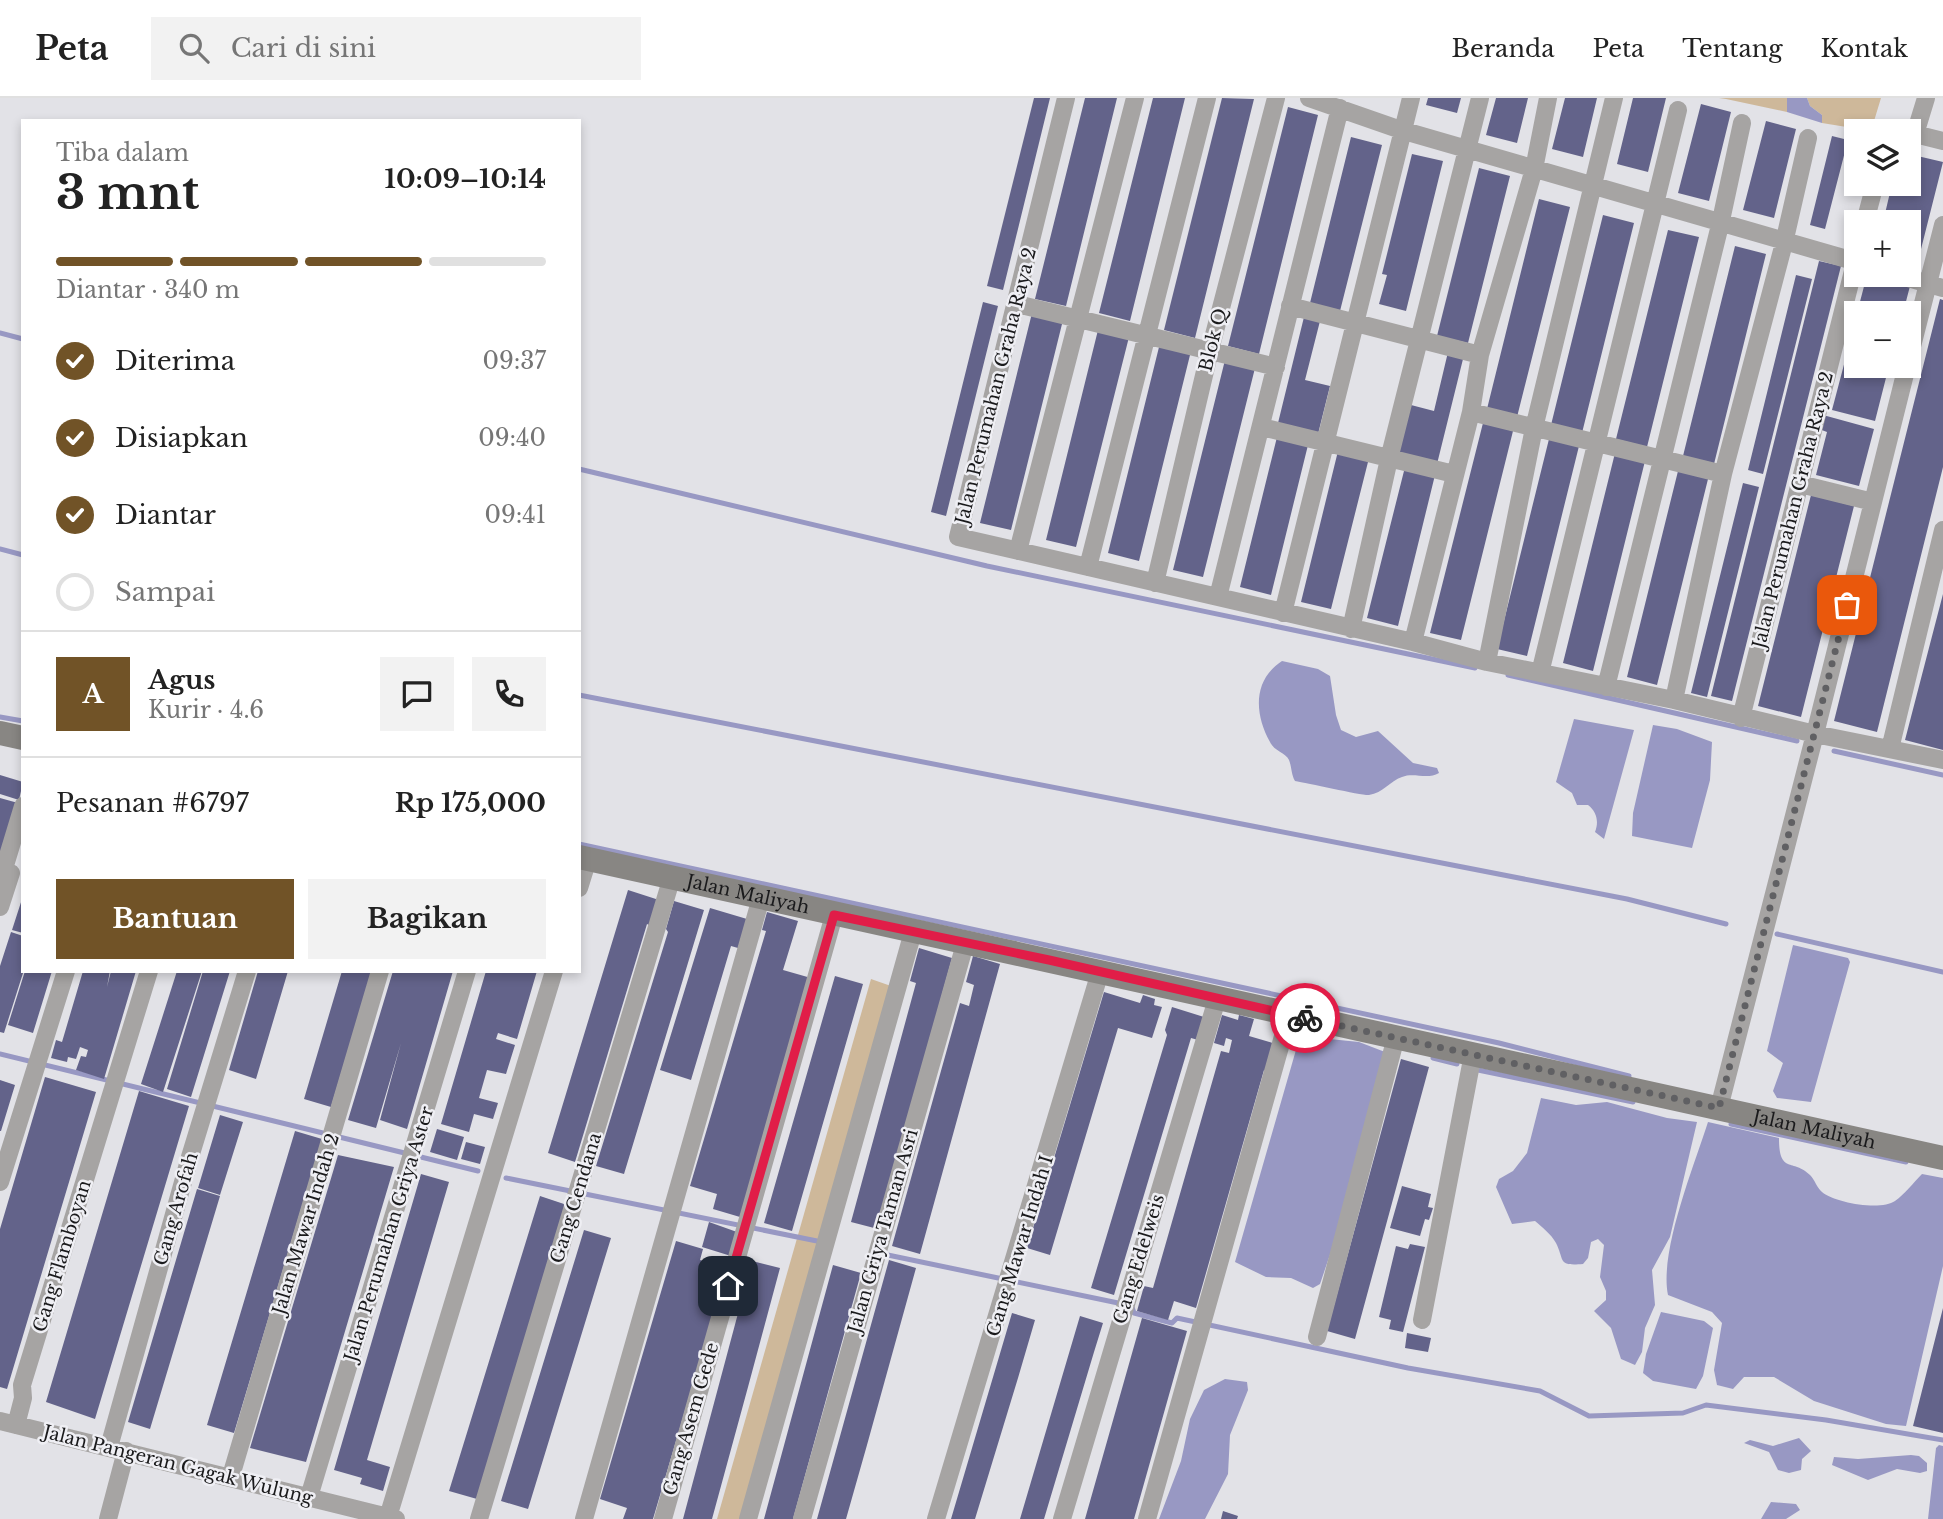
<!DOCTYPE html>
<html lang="id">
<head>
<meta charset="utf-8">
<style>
  body { margin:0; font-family:"Libre Baskerville",serif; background:#f2f2f2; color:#222; height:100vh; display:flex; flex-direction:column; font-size:26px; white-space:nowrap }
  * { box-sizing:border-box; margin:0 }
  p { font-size:23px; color:#767676 }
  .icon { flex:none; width:38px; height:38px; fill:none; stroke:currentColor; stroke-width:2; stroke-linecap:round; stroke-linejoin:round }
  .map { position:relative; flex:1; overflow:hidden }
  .side { position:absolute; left:21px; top:21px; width:560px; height:854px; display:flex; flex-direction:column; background:#fff; border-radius:0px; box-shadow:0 4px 10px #0003 }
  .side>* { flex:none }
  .controls { position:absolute; left:1844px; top:21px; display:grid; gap:14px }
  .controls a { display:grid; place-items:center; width:77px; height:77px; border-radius:0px; background:#fff; box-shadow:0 4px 10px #0003; font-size:35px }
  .pin { position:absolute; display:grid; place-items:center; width:60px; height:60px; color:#fff; margin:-30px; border-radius:14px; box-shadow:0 4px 10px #0006 }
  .courier { position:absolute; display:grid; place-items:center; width:70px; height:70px; margin:-35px; border:5px solid #e11d48; border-radius:50%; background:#fff; color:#222; box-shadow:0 2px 9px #0007 }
  .head em { font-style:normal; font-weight:800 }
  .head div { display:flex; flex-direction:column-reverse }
  .head { display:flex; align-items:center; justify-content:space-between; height:119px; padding:0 35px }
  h1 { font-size:46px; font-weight:800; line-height:52px }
  .bar { display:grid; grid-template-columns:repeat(4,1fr); gap:10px 7px; align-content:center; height:84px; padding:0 35px }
  .bar i { height:9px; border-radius:5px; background:#e0e0e0 }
  .bar .on { background:#715327 }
  .bar p { grid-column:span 4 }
  .line { display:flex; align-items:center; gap:18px; padding:0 35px; border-top:2px solid #e0e0e0 }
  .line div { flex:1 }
  .round { display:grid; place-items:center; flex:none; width:74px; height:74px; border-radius:0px; background:#f2f2f2 }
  ol { padding:0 35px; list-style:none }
  li { display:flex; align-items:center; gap:21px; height:77px }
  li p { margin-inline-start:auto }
  li .icon { padding:7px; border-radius:50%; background:#715327; color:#fff; stroke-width:4 }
  li:last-child { color:#767676 }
  li i { width:38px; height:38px; border:4px solid #e0e0e0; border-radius:50% }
  .cta { display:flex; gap:14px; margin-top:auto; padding:14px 35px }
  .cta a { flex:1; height:80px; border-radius:0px; background:#715327; color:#fff; font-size:28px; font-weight:800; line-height:80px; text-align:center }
  .cta a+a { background:#f2f2f2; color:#222 }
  header { display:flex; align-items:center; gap:42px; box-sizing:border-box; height:98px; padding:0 35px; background:#fff; border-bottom:2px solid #e0e0e0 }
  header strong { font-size:33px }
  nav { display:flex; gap:38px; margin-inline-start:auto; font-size:24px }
  .search { width:490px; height:63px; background:#f2f2f2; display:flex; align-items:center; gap:18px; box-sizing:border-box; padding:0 24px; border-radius:0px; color:#767676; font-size:26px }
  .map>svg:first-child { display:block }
  .green { fill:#ceb89a }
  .water { fill:#9898c3 }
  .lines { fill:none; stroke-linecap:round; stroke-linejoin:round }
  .stream { stroke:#9898c3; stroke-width:5 }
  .building { fill:#63638a }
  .street { stroke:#a6a4a3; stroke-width:18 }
  .secondary { stroke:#888683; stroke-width:24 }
  .done { stroke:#606063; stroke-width:7; stroke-dasharray:0 12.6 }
  .route { stroke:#e11d48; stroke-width:9 }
  .labels { text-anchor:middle; stroke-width:5; stroke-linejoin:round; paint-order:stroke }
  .street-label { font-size:18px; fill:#1a1a1c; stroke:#efeff4 }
</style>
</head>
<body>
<header>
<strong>Peta</strong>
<div class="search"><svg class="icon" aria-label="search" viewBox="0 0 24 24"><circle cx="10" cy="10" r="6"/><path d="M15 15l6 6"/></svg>Cari di sini</div>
<nav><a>Beranda</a><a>Peta</a><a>Tentang</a><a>Kontak</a></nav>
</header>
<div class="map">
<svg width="1943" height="1421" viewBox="0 0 1943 1421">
  <rect width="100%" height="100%" fill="#e2e2e7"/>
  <path class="green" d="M 1719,0 L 1787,0 L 1787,14 L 1726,1 Z
    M 1807,0 L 1881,0 L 1871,33 L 1822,25 L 1822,17 L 1810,8 Z
    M 871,881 L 891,888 L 742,1421 L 717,1421 Z"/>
  <path class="water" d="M 1787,0 L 1807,0 L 1810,8 L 1822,17 L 1822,25 L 1787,14 Z
    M 1282,563 L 1318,571 L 1330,578 L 1336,617 L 1341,632 L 1356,639 L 1378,633 L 1413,665 L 1437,670 L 1439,675 C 1427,682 1414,674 1402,679 C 1390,683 1383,695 1369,697 C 1364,698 1307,685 1295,683 C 1291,676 1292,670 1289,662 C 1286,655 1274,653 1270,644 C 1254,615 1253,582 1282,563 Z
    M 1574,621 L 1634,632 L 1604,741 L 1595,734 C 1599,724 1597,714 1588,707 L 1577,707 L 1572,695 L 1556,684 Z
    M 1653,627 L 1677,631 L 1712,644 L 1710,682 L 1692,750 L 1632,738 L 1633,715 Z
    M 1793,847 L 1848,860 L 1850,864 L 1811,1004 L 1777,1000 L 1773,993 L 1783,965 L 1767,953 Z
    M 1300,938 L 1359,944 L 1385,954 L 1338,1133 L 1320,1186 L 1313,1190 L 1291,1180 L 1266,1179 L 1235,1164 Z
    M 1541,1000 L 1576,1007 L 1607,1004 L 1667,1020 L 1697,1024 L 1670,1139 L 1652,1172 L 1655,1207 L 1645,1230 L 1642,1254 L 1635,1267 L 1621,1261 L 1611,1230 L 1594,1213 L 1606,1202 L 1606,1193 L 1600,1179 L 1604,1147 L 1598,1141 L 1591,1144 L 1588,1160 L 1583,1166 C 1557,1168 1565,1163 1556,1145 C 1551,1136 1542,1129 1535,1123 L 1512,1126 L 1496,1089 L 1499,1081 L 1513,1073 L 1527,1055 Z
    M 1708,1024 L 1779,1040 C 1779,1077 1793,1060 1810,1077 C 1815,1082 1817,1090 1822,1094 C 1835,1105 1881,1113 1895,1103 C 1905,1096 1913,1085 1922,1076 L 1943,1080 L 1943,1168 L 1906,1328 L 1886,1326 L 1814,1303 L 1774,1279 L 1744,1279 L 1733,1291 L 1717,1287 L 1714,1272 L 1722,1225 L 1712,1214 L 1668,1197 C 1659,1154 1694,1068 1708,1024 Z
    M 1661,1214 L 1704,1223 L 1713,1230 L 1703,1278 L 1696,1291 L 1653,1283 L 1643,1275 L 1646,1256 Z
    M 1225,1281 L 1247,1284 L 1248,1292 L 1230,1337 L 1228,1376 L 1205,1421 L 1159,1421 L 1181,1363 L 1190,1321 L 1204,1292 Z
    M 1799,1340 L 1811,1353 L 1802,1361 L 1801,1372 L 1789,1375 L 1778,1372 L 1769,1354 L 1744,1345 L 1750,1342 L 1773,1348 Z
    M 1939,1347 L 1943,1348 L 1943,1421 L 1928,1421 L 1936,1350 Z
    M 1911,1357 L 1919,1358 L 1927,1365 L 1927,1373 L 1920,1375 L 1897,1371 L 1868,1382 L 1832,1367 L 1834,1359 L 1858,1361 Z
    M 1771,1404 L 1796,1406 L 1800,1412 L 1786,1421 L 1761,1421 Z"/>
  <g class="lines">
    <path class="stream" d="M 0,235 L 23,241
      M 579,371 L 987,468 L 1475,570
      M 0,451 L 23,457
      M 1508,577 L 1797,643
      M 579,597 L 1627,801 L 1726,826
      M 0,619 L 23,623
      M 1834,653 L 1943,677
      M 579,746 L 1499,945 L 1629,978
      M 1777,836 L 1943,874
      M 0,956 L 478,1073
      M 1433,960 L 1457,966
      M 1478,972 L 1633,1004
      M 1731,1026 L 1906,1064
      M 506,1080 L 817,1143
      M 883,1156 L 1123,1206
      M 1132,1209 L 1134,1215 L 1172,1225 L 1177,1220 L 1408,1270 L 1540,1293 L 1589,1318 L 1683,1315 L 1706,1307 L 1826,1322 L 1943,1342"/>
  </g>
  <path class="building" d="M 1034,0 L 1050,0 L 1003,192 L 987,188 Z
    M 1085,0 L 1117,0 L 1066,208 L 1035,201 Z
    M 1153,0 L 1185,0 L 1130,223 L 1099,215 Z
    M 1222,0 L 1254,1 L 1195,240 L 1164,232 Z
    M 1428,0 L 1461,0 L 1457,15 L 1426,7 Z
    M 1496,0 L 1528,0 L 1517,45 L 1486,37 Z
    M 1565,0 L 1597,0 L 1583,59 L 1552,51 Z
    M 1633,0 L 1666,0 L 1648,74 L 1617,66 Z
    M 1701,6 L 1731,14 L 1709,103 L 1678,95 Z
    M 1288,9 L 1318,17 L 1259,256 L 1228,248 Z
    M 1766,23 L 1796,31 L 1774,120 L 1743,112 Z
    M 1832,38 L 1848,42 L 1825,131 L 1810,127 Z
    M 1351,39 L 1382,47 L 1340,213 L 1310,205 Z
    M 1412,56 L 1443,63 L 1406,213 L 1379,206 L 1387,177 L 1382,176 Z
    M 1909,56 L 1943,64 L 1918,163 L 1909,161 L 1909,124 L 1883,124 L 1892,86 L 1909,86 Z
    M 1479,70 L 1510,78 L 1468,245 L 1437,238 Z
    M 1539,101 L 1570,109 L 1517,319 L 1487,311 Z
    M 1603,117 L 1634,125 L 1582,335 L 1551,327 Z
    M 1668,132 L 1699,139 L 1647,349 L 1616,341 Z
    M 1735,148 L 1766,156 L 1714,366 L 1683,358 Z
    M 1819,163 L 1841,168 L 1732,603 L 1711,598 Z
    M 1796,177 L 1812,181 L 1763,376 L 1748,372 Z
    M 1867,177 L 1910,188 L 1903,215 L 1857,215 Z
    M 1940,201 L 1943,202 L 1943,369 L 1877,634 L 1834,623 Z
    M 983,204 L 998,208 L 946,418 L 931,414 Z
    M 1032,215 L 1063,222 L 1011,432 L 980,425 Z
    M 1304,219 L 1320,223 L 1305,282 L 1330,288 L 1318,336 L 1278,325 Z
    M 1856,221 L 1857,268 L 1889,268 L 1875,323 L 1832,312 Z
    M 1098,232 L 1129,239 L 1076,449 L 1046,442 Z
    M 1160,245 L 1191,253 L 1139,463 L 1108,455 Z
    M 1448,254 L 1464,257 L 1437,366 L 1398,356 L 1411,307 L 1434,313 Z
    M 1225,262 L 1255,270 L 1203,479 L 1173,472 Z
    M 1823,317 L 1874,331 L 1859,388 L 1816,377 L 1827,334 L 1819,331 Z
    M 1483,325 L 1513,333 L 1461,542 L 1430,535 Z
    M 1277,339 L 1308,347 L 1271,497 L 1240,489 Z
    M 1549,341 L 1579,348 L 1527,558 L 1497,551 Z
    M 1338,353 L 1369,360 L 1331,511 L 1301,504 Z
    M 1615,355 L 1645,363 L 1593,573 L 1563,565 Z
    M 1405,369 L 1435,377 L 1398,528 L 1367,520 Z
    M 1679,369 L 1709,377 L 1657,587 L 1627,579 Z
    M 1743,385 L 1759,389 L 1707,599 L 1691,595 Z
    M 1811,397 L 1854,408 L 1801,619 L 1758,608 Z
    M 1943,496 L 1943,652 L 1905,642 Z
    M 0,677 L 23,684 L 19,702 L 0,696 Z
    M 0,700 L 18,705 L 0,762 Z
    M 628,792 L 659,802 L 651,828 L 647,826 L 575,1064 L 548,1055 Z
    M 23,798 L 23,835 L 12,832 Z
    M 674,803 L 704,812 L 624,1076 L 596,1068 L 668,834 L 666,831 Z
    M 710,810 L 747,821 L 738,850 L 731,848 L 691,982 L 660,972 Z
    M 767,814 L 798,823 L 783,872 L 811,880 L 740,1119 L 713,1111 L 717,1096 L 690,1088 L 766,833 L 762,832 Z
    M 11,834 L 23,838 L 23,875 L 4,935 L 0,934 L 0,868 Z
    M 919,850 L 952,860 L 878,1131 L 851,1124 L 916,885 L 910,883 Z
    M 973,858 L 1000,866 L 920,1156 L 892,1148 L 960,905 L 969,908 L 974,887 L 966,884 Z
    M 25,873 L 52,873 L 33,935 L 8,927 Z
    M 83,873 L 110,873 L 107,889 L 111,873 L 136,873 L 104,981 L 76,972 L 81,958 L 86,959 L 88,952 L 80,949 L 76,961 L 68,959 L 67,964 L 51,960 L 56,942 L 62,944 Z
    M 177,873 L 202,873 L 163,994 L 141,986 Z
    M 203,873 L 230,873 L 191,999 L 167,991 Z
    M 258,873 L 288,873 L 256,981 L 229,972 Z
    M 342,873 L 372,873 L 331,1009 L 304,1001 Z
    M 393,873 L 453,873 L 407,1031 L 380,1022 L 401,945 L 376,1030 L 348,1022 Z
    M 486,873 L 537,873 L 517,941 L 498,935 L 496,941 L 515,947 L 506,976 L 487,972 L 479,1000 L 498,1005 L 493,1021 L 474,1016 L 469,1034 L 441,1026 Z
    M 835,878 L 863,886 L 792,1133 L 764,1125 Z
    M 1104,894 L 1140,905 L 1143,897 L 1155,901 L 1154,907 L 1162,909 L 1152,940 L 1118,930 L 1050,1157 L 1027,1150 Z
    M 1172,909 L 1204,919 L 1198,942 L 1191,940 L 1114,1197 L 1091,1190 L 1167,937 L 1165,932 Z
    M 1222,917 L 1238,922 L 1239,917 L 1254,921 L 1249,938 L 1276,946 L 1268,973 L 1264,972 L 1196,1210 L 1174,1203 L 1168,1222 L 1137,1213 L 1144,1188 L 1153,1190 L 1221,953 L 1229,955 L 1232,942 L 1226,940 L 1224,948 L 1214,945 Z
    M 1401,961 L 1429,969 L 1355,1241 L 1327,1233 Z
    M 45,979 L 96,994 L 7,1291 L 0,1289 L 0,1131 Z
    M 0,982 L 15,987 L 1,1033 L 0,1033 Z
    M 139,993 L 189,1008 L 95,1321 L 46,1304 Z
    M 220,1017 L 243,1024 L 220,1097 L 198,1090 Z
    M 437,1031 L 464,1039 L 457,1062 L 430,1054 Z
    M 295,1033 L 322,1041 L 234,1335 L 207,1327 Z
    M 466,1044 L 485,1049 L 480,1066 L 461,1061 Z
    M 338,1057 L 394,1069 L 306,1364 L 250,1350 Z
    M 421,1076 L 449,1084 L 367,1362 L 390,1369 L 383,1393 L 360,1386 L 362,1380 L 334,1372 Z
    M 1402,1088 L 1431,1096 L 1428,1109 L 1433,1110 L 1429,1122 L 1425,1121 L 1420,1138 L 1390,1130 Z
    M 197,1091 L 220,1098 L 150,1331 L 128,1324 Z
    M 540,1098 L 567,1107 L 477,1401 L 449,1393 Z
    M 709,1124 L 737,1134 L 731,1158 L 702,1149 Z
    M 584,1132 L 611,1140 L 528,1411 L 501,1403 Z
    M 676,1143 L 703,1151 L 700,1162 L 727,1170 L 653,1421 L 623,1421 L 627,1410 L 600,1401 Z
    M 1410,1146 L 1425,1149 L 1403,1234 L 1389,1231 L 1391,1222 L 1379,1219 L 1396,1148 L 1408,1151 Z
    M 889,1162 L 916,1170 L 867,1347 L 846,1421 L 817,1421 Z
    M 752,1163 L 780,1170 L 748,1289 L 712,1421 L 683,1421 Z
    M 833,1167 L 861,1175 L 793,1421 L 764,1421 Z
    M 1943,1210 L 1943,1335 L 1913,1328 Z
    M 1012,1215 L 1035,1222 L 1018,1280 L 975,1421 L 951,1421 Z
    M 1080,1218 L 1103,1225 L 1094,1254 L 1044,1421 L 1020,1421 Z
    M 1142,1220 L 1187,1233 L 1134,1421 L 1085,1421 Z
    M 1407,1235 L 1431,1240 L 1428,1254 L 1405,1250 Z
    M 1223,1413 L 1238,1418 L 1237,1421 L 1221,1421 Z"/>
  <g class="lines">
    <path class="street" d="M 1066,0 L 958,439 L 1413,544 L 1487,564 L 1674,602 L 1815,636 L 1907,268
      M 1309,0 L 1401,32 L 1857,164
      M 1926,0 L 1915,36 L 1943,43
      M 1865,124 L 1875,86
      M 1898,177 L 1943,190
      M 1017,206 L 1276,269
      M 1290,208 L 1480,257
      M 1909,260 L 1943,127
      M 1471,314 L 1723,376
      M 1262,329 L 1454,376
      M 1800,386 L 1873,404
      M 1018,453 L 1135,0
      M 1088,469 L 1207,0
      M 1155,485 L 1210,252 L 1276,0
      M 1218,499 L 1340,10
      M 1283,515 L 1411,0
      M 1351,531 L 1389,361 L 1480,0
      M 1413,544 L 1471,314 L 1480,257 L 1534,71 L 1548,0
      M 1487,564 L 1534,330 L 1614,0
      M 1540,575 L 1678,12
      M 1606,589 L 1720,127 L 1742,25
      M 1674,602 L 1723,376 L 1784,145 L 1808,40
      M 1741,620 L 1857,157
      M 1890,651 L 1943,432
      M 0,784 L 23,708
      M 579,790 L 588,761
      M 0,809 L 11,775
      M 1719,1010 L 1815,636 L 1943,662
      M 0,1084 L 66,873
      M 1422,1222 L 1473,956
      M 1317,1239 L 1396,939
      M 0,1323 L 396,1421
      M 16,1327 L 23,1300 L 22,1287 L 149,873
      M 109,1349 L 190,1059 L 247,873
      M 231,1378 L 380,873
      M 309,1399 L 467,873
      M 388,1419 L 554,873
      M 108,1421 L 126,1353
      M 479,1421 L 672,779
      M 584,1421 L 761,800
      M 663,1421 L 834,817
      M 748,1421 L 913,834
      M 802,1421 L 965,846
      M 936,1421 L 1100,874
      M 1062,1421 L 1217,901
      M 1147,1421 L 1289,917"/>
    <g class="secondary">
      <path d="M 0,635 L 23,640"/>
      <path id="s1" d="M 579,759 L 1943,1060"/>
    </g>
  </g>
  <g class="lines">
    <path class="done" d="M 1305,920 L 1719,1010 L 1847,507"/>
    <path class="route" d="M 728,1188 L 834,817 L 1049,862 L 1305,920"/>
  </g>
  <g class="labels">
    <g class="street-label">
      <text transform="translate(1213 242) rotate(-76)" y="6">Blok Q</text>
      <text transform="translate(996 288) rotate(-76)" y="6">Jalan Perumahan Graha Raya 2</text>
      <text transform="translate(1793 412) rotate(-76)" y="6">Jalan Perumahan Graha Raya 2</text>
      <text dy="6" stroke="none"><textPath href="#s1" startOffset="173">Jalan Maliyah</textPath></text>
      <text dy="6" stroke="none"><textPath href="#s1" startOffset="1265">Jalan Maliyah</textPath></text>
      <text transform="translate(576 1100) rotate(-73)" y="6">Gang Cendana</text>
      <text transform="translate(176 1111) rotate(-74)" y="6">Gang Arofah</text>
      <text transform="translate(306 1126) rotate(-73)" y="6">Jalan Mawar Indah 2</text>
      <text transform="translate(883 1133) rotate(-74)" y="6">Jalan Griya Taman Asri</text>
      <text transform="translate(389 1136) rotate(-73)" y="6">Jalan Perumahan Griya Aster</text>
      <text transform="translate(1020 1148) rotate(-73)" y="6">Gang Mawar Indah I</text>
      <text transform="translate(62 1158) rotate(-73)" y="6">Gang Flamboyan</text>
      <text transform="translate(1139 1161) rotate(-73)" y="6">Gang Edelweis</text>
      <text transform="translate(691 1321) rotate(-74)" y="6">Gang Asem Gede</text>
      <text transform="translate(178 1367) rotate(14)" y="6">Jalan Pangeran Gagak Wulung</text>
    </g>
  </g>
</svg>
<div class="controls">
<a><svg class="icon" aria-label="layers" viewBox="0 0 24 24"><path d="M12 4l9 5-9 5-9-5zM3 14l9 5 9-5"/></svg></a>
<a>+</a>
<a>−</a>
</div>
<div class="pin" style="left:1847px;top:507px;background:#ea580c"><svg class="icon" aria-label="bag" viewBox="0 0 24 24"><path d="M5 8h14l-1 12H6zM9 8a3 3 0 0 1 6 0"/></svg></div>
<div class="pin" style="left:728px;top:1188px;background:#1f2937"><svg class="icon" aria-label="home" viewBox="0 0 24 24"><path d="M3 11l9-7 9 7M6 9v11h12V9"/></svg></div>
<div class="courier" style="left:1305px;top:920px"><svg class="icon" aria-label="bike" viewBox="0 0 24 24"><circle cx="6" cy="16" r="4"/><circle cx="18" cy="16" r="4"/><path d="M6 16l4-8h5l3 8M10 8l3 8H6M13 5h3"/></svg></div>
<section class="side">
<div class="head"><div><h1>3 mnt</h1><p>Tiba dalam</p></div><em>10:09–10:14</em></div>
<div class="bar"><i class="on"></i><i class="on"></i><i class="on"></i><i></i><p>Diantar · 340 m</p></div>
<ol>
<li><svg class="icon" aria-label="check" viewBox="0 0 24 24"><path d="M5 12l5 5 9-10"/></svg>Diterima<p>09:37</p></li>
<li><svg class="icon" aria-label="check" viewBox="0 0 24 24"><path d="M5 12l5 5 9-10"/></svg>Disiapkan<p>09:40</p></li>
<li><svg class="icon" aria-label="check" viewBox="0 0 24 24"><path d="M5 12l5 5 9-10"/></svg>Diantar<p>09:41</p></li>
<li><i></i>Sampai</li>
</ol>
<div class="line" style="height:126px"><b class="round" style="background:#715327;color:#fff">A</b><div><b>Agus</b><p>Kurir · 4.6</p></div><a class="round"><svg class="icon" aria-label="chat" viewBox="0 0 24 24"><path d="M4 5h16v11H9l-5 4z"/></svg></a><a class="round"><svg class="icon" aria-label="phone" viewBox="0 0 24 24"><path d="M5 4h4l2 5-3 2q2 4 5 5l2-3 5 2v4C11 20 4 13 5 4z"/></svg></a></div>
<div class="line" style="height:91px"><div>Pesanan #6797</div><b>Rp 175,000</b></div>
<div class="cta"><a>Bantuan</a><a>Bagikan</a></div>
</section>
</div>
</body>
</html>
